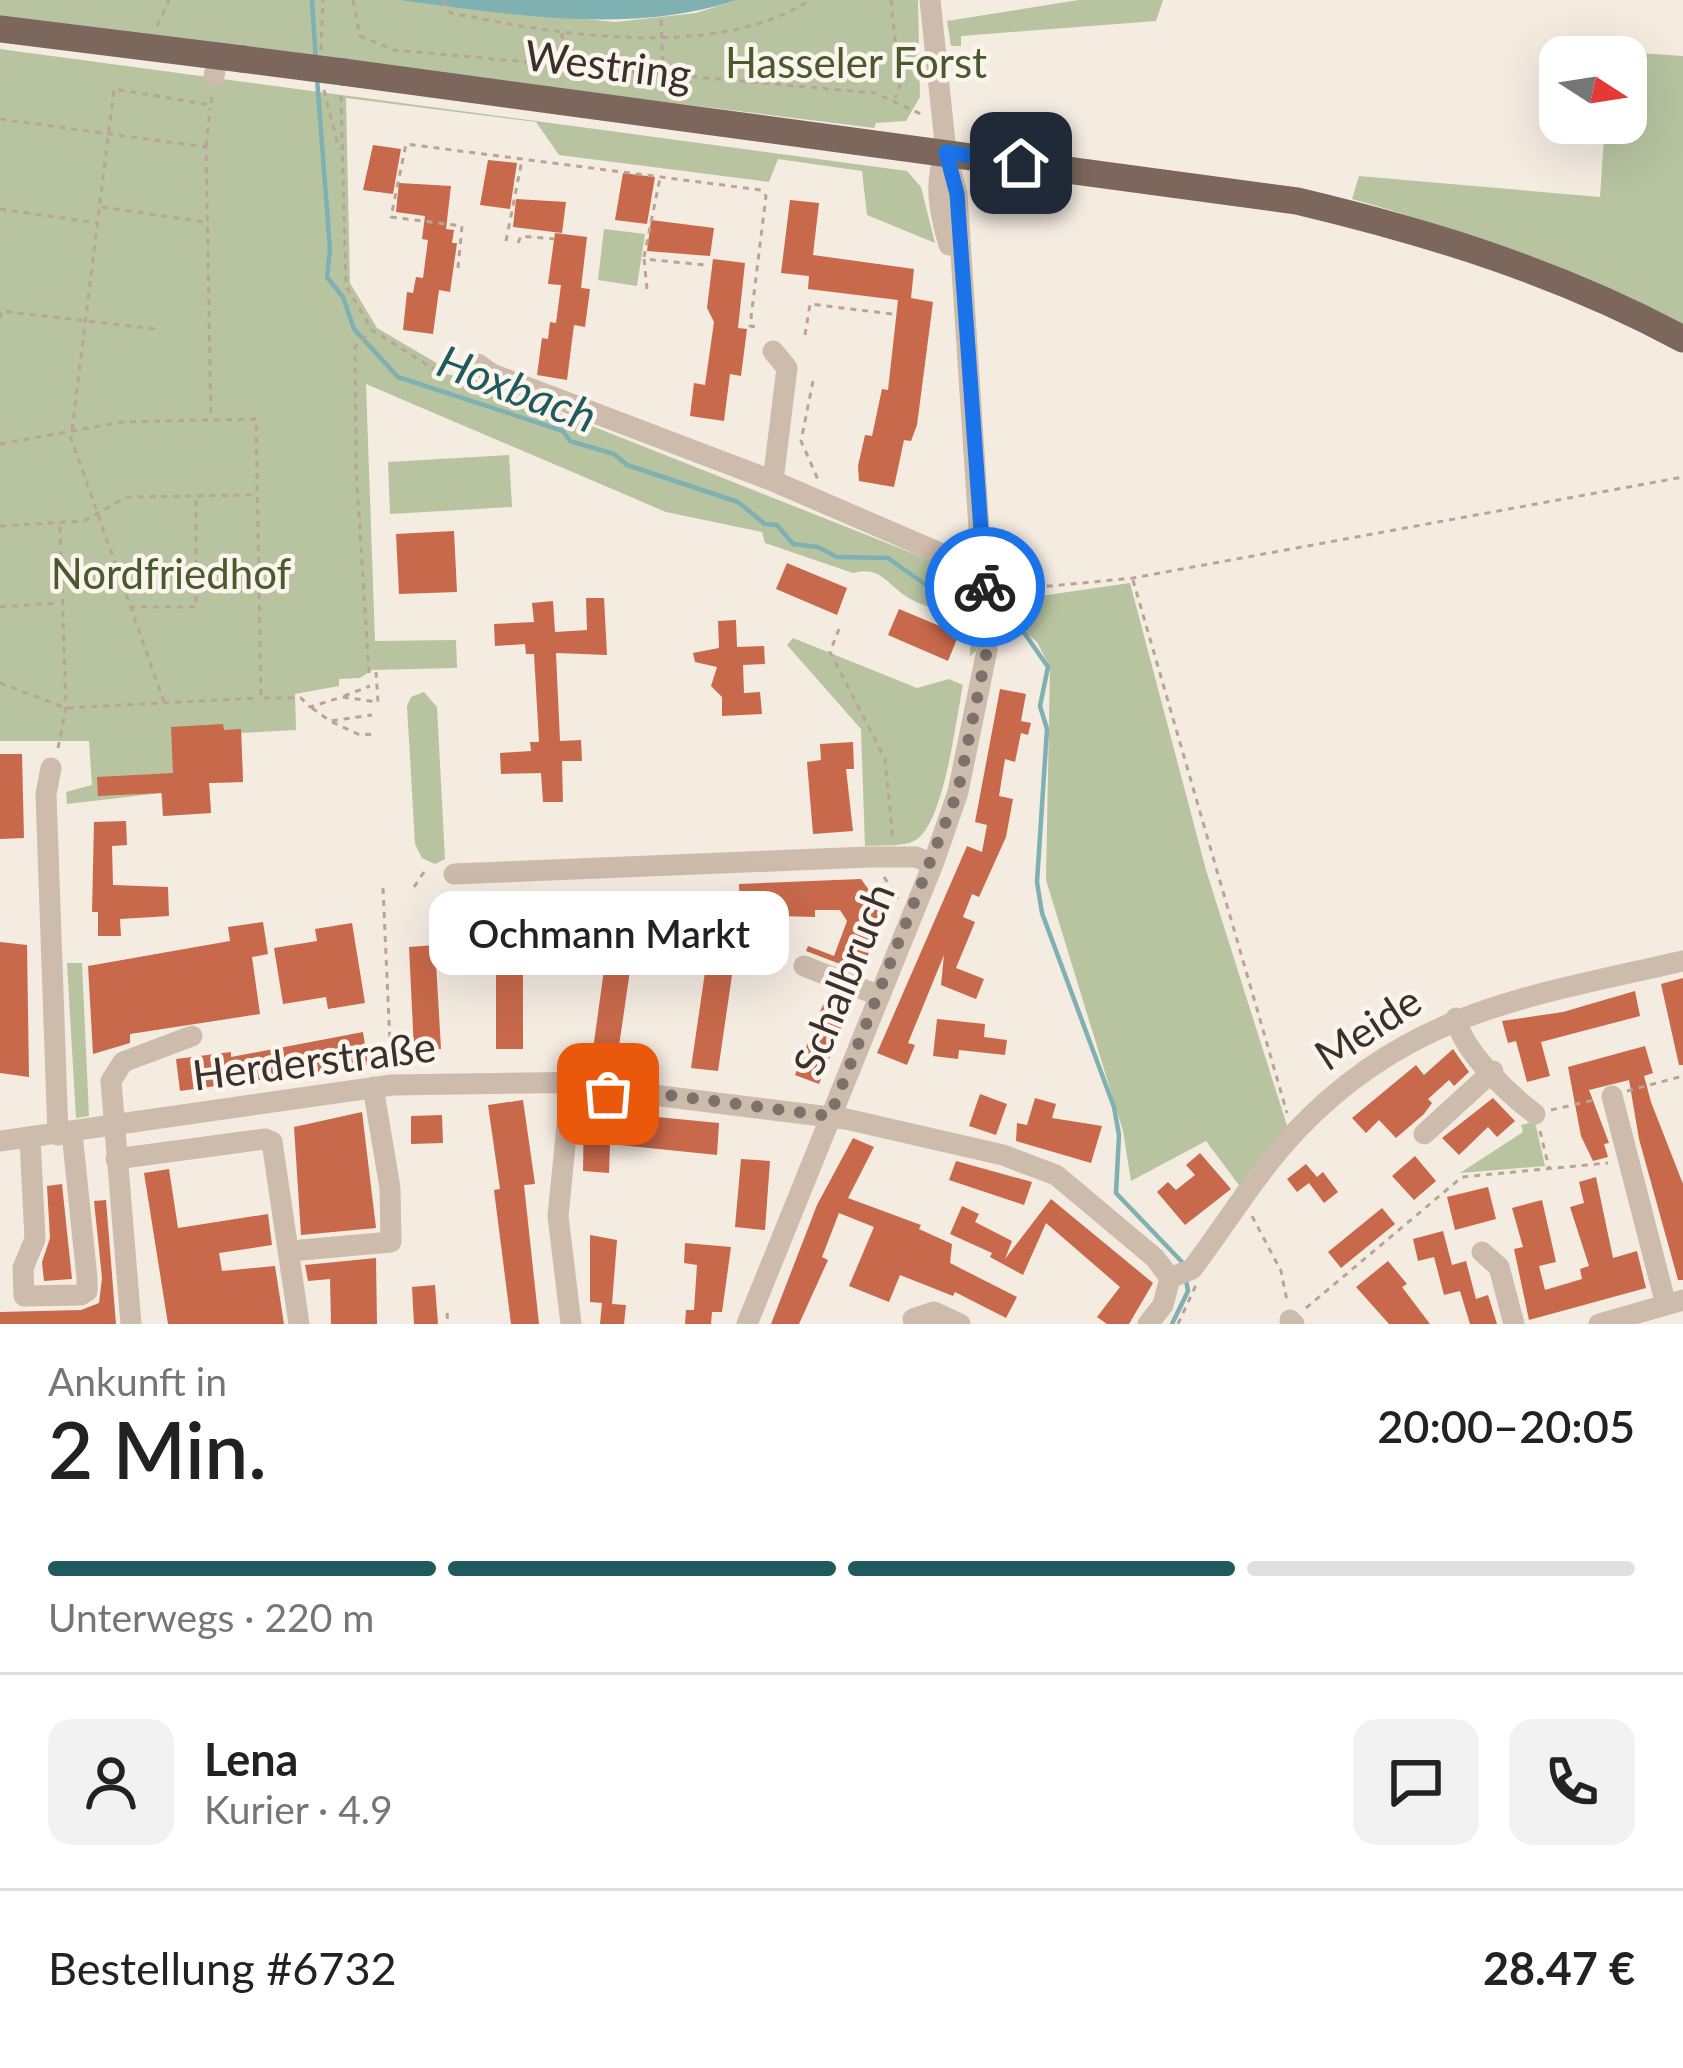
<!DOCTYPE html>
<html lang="de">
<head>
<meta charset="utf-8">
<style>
  body { margin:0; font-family:Lato,sans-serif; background:#f2f2f2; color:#222; height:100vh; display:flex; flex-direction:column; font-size:45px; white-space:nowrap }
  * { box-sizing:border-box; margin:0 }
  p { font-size:39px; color:#767676 }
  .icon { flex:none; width:66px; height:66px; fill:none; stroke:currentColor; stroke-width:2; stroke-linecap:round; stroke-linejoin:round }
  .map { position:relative; height:1324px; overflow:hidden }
  .sheet { display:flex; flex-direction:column; background:#fff; flex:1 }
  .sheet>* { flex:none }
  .needle { width:78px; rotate:102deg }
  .buttons { position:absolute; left:1539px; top:36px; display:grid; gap:24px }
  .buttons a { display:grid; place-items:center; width:108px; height:108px; border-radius:24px; background:#fff; box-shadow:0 12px 48px #0002; font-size:60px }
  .pin { position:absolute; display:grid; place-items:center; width:102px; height:102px; color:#fff; margin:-51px; border-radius:24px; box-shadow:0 6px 18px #0006 }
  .courier { position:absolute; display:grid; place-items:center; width:120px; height:120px; margin:-60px; border:9px solid #1a73e8; border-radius:50%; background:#fff; color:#222; box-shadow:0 3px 15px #0007 }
  .bubble { position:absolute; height:84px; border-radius:24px; background:#fff; box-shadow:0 12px 48px #0002; font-size:39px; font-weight:600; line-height:84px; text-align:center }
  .head em { font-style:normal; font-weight:600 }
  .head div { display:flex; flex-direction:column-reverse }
  .head { display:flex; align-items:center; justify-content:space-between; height:204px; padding:0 48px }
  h1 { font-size:78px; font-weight:600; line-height:90px }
  .bar { display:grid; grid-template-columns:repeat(4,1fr); gap:18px 12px; align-content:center; height:144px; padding:0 48px }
  .bar i { height:15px; border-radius:9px; background:#e0e0e0 }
  .bar .current { background:#1f5a5e }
  .bar p { grid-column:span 4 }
  .line { display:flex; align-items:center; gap:30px; padding:0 48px; border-top:3px solid #e0e0e0 }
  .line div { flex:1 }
  .round { display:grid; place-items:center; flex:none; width:126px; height:126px; border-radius:24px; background:#f2f2f2 }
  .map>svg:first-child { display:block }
  .green { fill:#b8c4a0 }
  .water { fill:#7fb0b2 }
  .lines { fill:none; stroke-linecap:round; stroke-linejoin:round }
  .stream { stroke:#7fb0b2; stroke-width:4.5 }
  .building { fill:#c8694b }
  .path { stroke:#b9a596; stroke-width:3; stroke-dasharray:6 6; stroke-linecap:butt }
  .minor { stroke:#cdbbac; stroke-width:21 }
  .major { stroke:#7d675c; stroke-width:27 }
  .major-bridge { stroke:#7d675c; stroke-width:27 }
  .done { stroke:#7c716b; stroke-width:12; stroke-dasharray:0 21.6 }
  .route { stroke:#1a73e8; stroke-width:15 }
  .labels { text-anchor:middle; stroke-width:9; stroke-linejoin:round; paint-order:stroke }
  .park-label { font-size:42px; fill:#4a5a2e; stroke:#fbf5ee }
  .street-label { font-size:42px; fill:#3b302b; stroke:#fbf5ee }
  .water-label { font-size:45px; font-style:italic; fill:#1f5a5e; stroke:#fbf5ee }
</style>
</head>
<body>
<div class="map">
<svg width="1683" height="1324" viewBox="0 0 1683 1324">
  <rect width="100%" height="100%" fill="#f4ebe1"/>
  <path class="green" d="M 0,0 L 398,0 L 615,22 L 696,13 L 737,0 L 918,0 L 920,97 L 906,121 L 876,123 L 874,128 L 0,19 Z
    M 1079,0 L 1163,0 L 1156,21 L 961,36 L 961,46 L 951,46 L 947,21 Z
    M 0,49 L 907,171 L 921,187 L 935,243 L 867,215 L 862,171 L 778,159 L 769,182 L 559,155 L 536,122 L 346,98 L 350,283 L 377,328 L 445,368 L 445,374 L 471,378 L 965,574 L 975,594 L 976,651 L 970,656 L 971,621 C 951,613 921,607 904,595 C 886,582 879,566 853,573 L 765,543 L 762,532 L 666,512 L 366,384 L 375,641 L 456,640 L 457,668 L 372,670 L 360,678 L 339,679 L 339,686 L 295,694 L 296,730 L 241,733 L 243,782 L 209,783 L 211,813 L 163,816 L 161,793 L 67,804 L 66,792 L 92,785 L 89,741 L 0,741 Z
    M 1610,51 L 1683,56 L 1683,328 C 1576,273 1468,231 1352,199 L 1359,176 L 1600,197 L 1605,123 L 1626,123 L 1626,57 L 1610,57 Z
    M 604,229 L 645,234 L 637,286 L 598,280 Z
    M 509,455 L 512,507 L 390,514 L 388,462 Z
    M 1130,583 L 1206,870 L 1289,1132 L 1242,1189 L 1206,1141 L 1131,1181 L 1123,1131 L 1046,880 L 1050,668 L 1037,642 L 1001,612 L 999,602 Z
    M 793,638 L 917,688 L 949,679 L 963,685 C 956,718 944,827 914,841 C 901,847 880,845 865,846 L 861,729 L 787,645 Z
    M 424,692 L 437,707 L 445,859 L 435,864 L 422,858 L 415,844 L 407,706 L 411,697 Z
    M 67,963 L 82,963 L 89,1116 L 76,1118 Z
    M 1535,1122 L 1545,1166 L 1460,1173 L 1523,1132 L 1521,1125 Z"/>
  <path class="water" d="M 398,0 L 737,0 C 626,36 512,14 398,0 Z"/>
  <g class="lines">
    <path class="stream" d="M 312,0 L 316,61
      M 317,78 L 330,250 L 327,277 L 343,297 L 354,329 L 398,377 L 563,431 L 570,441 L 614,454 L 627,465 L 738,502 L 765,524 L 777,525 L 793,544 L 818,547 L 837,557 L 888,558 L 947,600 L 976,600
      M 1008,621 L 1025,634 L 1048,667 L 1040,706 L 1047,729 L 1037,882 L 1042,913 L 1114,1107 L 1119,1135 L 1116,1193 L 1183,1263
      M 1172,1324 L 1188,1291 L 1186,1280"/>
  </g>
  <path class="building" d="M 373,145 L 401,149 L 393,194 L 363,190 Z
    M 488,160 L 517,163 L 510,209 L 480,205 Z
    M 623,173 L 655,177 L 647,224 L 615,220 Z
    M 399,183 L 451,186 L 446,229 L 454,230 L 452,243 L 457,243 L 450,292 L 439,290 L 433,334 L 403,330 L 407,292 L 413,293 L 416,277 L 423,278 L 428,240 L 422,239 L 425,216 L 396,212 Z
    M 516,199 L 566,202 L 562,233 L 513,227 Z
    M 790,200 L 819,203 L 813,255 L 914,269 L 911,298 L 933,302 L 917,425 L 911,441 L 904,440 L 894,487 L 859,481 L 858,466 L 865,435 L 872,436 L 882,389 L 888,390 L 898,300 L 808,289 L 809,276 L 781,273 Z
    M 651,220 L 714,228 L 710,256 L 647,251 Z
    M 555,233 L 587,237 L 581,288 L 590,289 L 585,327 L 574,325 L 567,380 L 537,375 L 542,338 L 548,339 L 550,322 L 556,323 L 561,285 L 548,284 Z
    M 713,259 L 745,263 L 738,328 L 747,329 L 741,376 L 730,374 L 724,421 L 690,416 L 694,383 L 705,385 L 714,322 L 707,308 Z
    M 454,531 L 457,592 L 399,594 L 396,534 Z
    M 787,563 L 847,588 L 837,615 L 776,589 Z
    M 586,598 L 604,598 L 607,655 L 556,653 L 560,741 L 581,740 L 582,761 L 562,761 L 563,802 L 543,802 L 541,773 L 501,774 L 500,753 L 531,751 L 530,742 L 539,742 L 534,654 L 526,654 L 525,644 L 495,646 L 494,624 L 534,622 L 532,603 L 553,601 L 555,632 L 587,630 Z
    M 899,609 L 959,634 L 948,661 L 888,635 Z
    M 736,620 L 737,647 L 764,646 L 765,664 L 743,665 L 744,693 L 760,692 L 762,714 L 722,716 L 722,697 L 711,686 L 717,667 L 695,662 L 693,653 L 719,648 L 718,621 Z
    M 1000,689 L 1026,694 L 1021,721 L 1031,723 L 1028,735 L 1021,733 L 1015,762 L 1005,759 L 999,796 L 1013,799 L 1006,837 L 979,897 L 972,894 L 963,917 L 975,922 L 956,968 L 984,979 L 976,999 L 941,985 L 944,955 L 908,1043 L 915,1045 L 907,1065 L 877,1053 L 967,846 L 982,852 L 987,825 L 975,822 Z
    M 223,724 L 224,730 L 241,729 L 243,782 L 209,783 L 211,813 L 163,816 L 162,793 L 98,796 L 97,777 L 173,773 L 171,727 Z
    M 853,742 L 854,769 L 846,769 L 853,831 L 813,834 L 807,762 L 821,760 L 820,744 Z
    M 0,754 L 22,754 L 24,838 L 0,839 Z
    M 126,821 L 127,845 L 112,846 L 113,885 L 168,887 L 169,916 L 120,919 L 121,936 L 98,936 L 98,912 L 92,912 L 94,822 Z
    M 861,879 L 885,912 L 861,972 L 806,951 L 808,946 L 834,956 L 847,921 L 840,910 L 815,910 L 815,917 L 740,915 L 739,884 Z
    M 263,922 L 268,954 L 252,957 L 260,1014 L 130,1034 L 130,1043 L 93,1054 L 88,966 L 230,941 L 228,927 Z
    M 352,923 L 365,1003 L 328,1009 L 326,997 L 283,1004 L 274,948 L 317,941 L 315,929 Z
    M 610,926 L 636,929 L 617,1060 L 592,1057 Z
    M 710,938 L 737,941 L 718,1071 L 691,1068 Z
    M 0,942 L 27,945 L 29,1077 L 0,1073 Z
    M 435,945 L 441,1049 L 414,1050 L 409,947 Z
    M 496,945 L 523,945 L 523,1049 L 496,1049 Z
    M 1683,978 L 1683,1065 L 1679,1065 L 1661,984 Z
    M 1635,991 L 1640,1016 L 1541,1042 L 1550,1076 L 1527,1082 L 1516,1041 L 1508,1043 L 1502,1021 L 1563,1012 Z
    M 828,992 L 852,1001 L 819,1084 L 795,1075 Z
    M 937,1019 L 985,1024 L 984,1037 L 1007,1040 L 1005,1055 L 959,1050 L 958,1059 L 933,1056 Z
    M 363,1032 L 368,1065 L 180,1091 L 176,1059 L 231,1052 L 231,1057 Z
    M 1645,1046 L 1653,1073 L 1644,1076 L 1651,1102 L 1683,1184 L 1683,1280 L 1678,1280 L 1639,1139 L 1629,1080 L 1589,1090 L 1609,1143 L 1604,1144 L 1608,1157 L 1593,1161 L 1581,1136 L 1568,1067 Z
    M 1453,1049 L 1469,1072 L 1454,1086 L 1449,1080 L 1428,1099 L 1432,1103 L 1424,1114 L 1396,1138 L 1379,1120 L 1366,1133 L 1352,1118 L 1416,1065 L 1424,1075 Z
    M 980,1094 L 1007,1104 L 996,1135 L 969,1126 Z
    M 1035,1098 L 1056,1104 L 1052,1118 L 1102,1126 L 1091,1163 L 1016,1141 L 1017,1123 L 1027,1125 Z
    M 1493,1098 L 1515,1121 L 1497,1137 L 1488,1127 L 1459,1155 L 1442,1138 Z
    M 523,1100 L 535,1184 L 524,1185 L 539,1324 L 511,1324 L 494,1190 L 500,1189 L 488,1105 Z
    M 584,1110 L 719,1123 L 717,1155 L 610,1144 L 609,1173 L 583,1171 Z
    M 362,1112 L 376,1228 L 301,1235 L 294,1127 Z
    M 442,1115 L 443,1143 L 411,1144 L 411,1116 Z
    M 853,1138 L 874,1147 L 848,1198 L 921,1225 L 919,1229 L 952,1244 L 950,1263 L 1017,1297 L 1006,1318 L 955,1292 L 953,1296 L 900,1275 L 889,1302 L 849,1286 L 874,1227 L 839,1213 L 822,1257 L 828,1260 L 799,1324 L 771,1324 L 817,1205 Z
    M 1200,1153 L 1231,1189 L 1185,1225 L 1157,1192 L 1168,1182 L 1176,1190 L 1195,1175 L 1186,1165 Z
    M 1415,1156 L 1436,1181 L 1414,1200 L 1392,1176 Z
    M 741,1159 L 770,1161 L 765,1230 L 735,1227 Z
    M 956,1161 L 1032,1182 L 1024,1205 L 949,1180 Z
    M 1306,1164 L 1317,1177 L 1323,1172 L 1338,1192 L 1324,1203 L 1309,1183 L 1297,1192 L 1287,1179 Z
    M 169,1169 L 178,1228 L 268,1214 L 272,1245 L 219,1253 L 222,1271 L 275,1266 L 284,1324 L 168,1324 L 144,1173 Z
    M 1596,1177 L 1613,1258 L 1637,1251 L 1646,1288 L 1529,1320 L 1514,1249 L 1523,1247 L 1512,1208 L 1542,1200 L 1556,1262 L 1539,1266 L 1545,1290 L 1582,1279 L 1580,1269 L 1589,1266 L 1570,1207 L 1584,1203 L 1579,1182 Z
    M 62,1184 L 72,1279 L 44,1281 L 42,1262 L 50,1238 L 47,1186 Z
    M 1488,1187 L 1496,1219 L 1455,1230 L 1447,1197 Z
    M 1051,1199 L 1153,1283 L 1129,1324 L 1107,1324 L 1097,1317 L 1120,1287 L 1046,1223 L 1023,1275 L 990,1257 L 992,1253 L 950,1234 L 962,1206 L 979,1214 L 975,1222 L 1012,1241 L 1005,1259 Z
    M 106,1200 L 116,1324 L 0,1324 L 0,1312 L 81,1310 L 99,1303 L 102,1278 L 94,1201 Z
    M 1382,1208 L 1395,1224 L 1341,1268 L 1328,1252 Z
    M 1443,1231 L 1452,1265 L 1466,1261 L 1476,1299 L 1488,1295 L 1497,1324 L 1470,1324 L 1460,1291 L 1444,1295 L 1434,1257 L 1418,1261 L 1413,1239 Z
    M 590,1235 L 617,1240 L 612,1304 L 626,1305 L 624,1324 L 600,1324 L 602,1303 L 590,1302 Z
    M 685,1243 L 731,1247 L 722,1312 L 712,1312 L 711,1324 L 685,1324 L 686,1310 L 694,1310 L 697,1265 L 684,1263 Z
    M 376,1258 L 377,1324 L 331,1324 L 330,1279 L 308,1281 L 305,1265 Z
    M 1388,1261 L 1407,1284 L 1402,1287 L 1430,1324 L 1389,1324 L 1356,1287 Z
    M 435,1285 L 438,1324 L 414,1324 L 412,1287 Z"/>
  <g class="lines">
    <path class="path" d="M 353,0 L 360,36 L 394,50 L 875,93 L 923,115
      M 443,0 L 451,13 C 557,34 713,62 810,0
      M 891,0 L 900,86 L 895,98
      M 661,20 L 663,70
      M 157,26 L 169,0
      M 562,33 L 563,59
      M 321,50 L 323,0
      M 899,60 L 919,65
      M 324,90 L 339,149
      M 341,96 L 346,286 L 372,330 L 432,368 L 463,368
      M 0,119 L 206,147 L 211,418
      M 206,146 L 210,108
      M 102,207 L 205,222
      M 0,209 L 98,223
      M 506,241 L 522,160
      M 518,243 L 521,236 L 554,239
      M 644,257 L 660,178
      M 458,268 L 462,226 L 391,217 L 406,144 L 761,190 L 766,196 L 750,326 L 757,327
      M 647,289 L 644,259 L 705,265
      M 0,318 L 1,311 L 156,329
      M 805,335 L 810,304 L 892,314
      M 813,381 L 801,441 L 819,482
      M 0,444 L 122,422 L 256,419 L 261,698 L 301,698 L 310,707 L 342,697 L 378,702 L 376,672
      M 0,526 L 84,521 L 126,497 L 255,495
      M 1133,580 L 1287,1113
      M 999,591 L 1133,578 L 1683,477
      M 0,607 L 58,603
      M 129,607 L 196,607 L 196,497
      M 839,629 L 830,652 L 885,759 L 893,839
      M 369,673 L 356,468 L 355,347 L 369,333
      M 0,683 L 66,708 L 257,698
      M 344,696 L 370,686
      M 164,702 L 71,438 L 114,89 L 211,105 L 212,96
      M 312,708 L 330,721 L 372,715
      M 332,722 L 360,735 L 373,734
      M 58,748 L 66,708 L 60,525
      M 884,877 L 898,899
      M 414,887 L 424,872
      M 383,888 L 391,1066
      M 1627,1091 L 1683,1076
      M 1551,1110 L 1594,1100
      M 1540,1131 L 1549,1168
      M 1252,1216 L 1281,1271 L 1287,1301
      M 1306,1308 L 1462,1177 L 1608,1163
      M 447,1313 L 448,1324
      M 1178,1324 L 1196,1285"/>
    <path class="minor" d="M 214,76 L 215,72
      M 946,152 C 933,182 940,215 949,245
      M 773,351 L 787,368 L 773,481
      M 478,364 L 492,374 L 773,481 L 942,554 L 982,550
      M 51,768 L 46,794 L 58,1135
      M 454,874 L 869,857 L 916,857 L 933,864
      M 804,966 L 880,996
      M 1456,1018 C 1462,1051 1509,1094 1535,1114
      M 571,1085 L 558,1216 L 571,1324
      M 1612,1096 L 1666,1305
      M 1424,1134 L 1493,1071
      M 30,1139 L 35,1239 L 23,1268 L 24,1296 L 81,1295 L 87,1291 L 87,1278 L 72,1133
      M 0,1141 L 392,1085 L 600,1082 L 661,1096 L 846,1119 L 1003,1155 L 1056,1175 L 1155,1258 L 1170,1278
      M 116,1159 L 265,1139 L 272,1142 L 299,1324
      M 301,1250 L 391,1242 L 390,1188 L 373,1087
      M 1482,1252 L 1499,1267 L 1514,1324
      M 913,1319 L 934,1312 L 960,1324
      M 1290,1320 L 1294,1324
      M 131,1324 L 111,1081 L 123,1062 L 192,1036
      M 747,1324 L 933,864 L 958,792 L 987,650 L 957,194 L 946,152 L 930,0
      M 1148,1324 L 1163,1305 L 1170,1278 L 1192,1269 C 1227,1223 1257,1172 1297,1130 C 1410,1011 1530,996 1683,961
      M 1599,1324 L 1683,1300"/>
    <path class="major" d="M 0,29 L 242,59
      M 343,72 L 1297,201 C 1432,233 1560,273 1683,339"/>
    <path class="major-bridge" d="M 242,59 L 343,72"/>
  </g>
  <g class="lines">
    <path class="done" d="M 608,1094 L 620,1089 L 830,1116 L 958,791 L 987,650 L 985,587"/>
    <path class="route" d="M 985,587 L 957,194 L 946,152 L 1021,163"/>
  </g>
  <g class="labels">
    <g class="park-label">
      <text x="856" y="78">Hasseler Forst</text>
      <text x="171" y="589">Nordfriedhof</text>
    </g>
    <g class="street-label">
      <text transform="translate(608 65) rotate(7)" y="15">Westring</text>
      <text transform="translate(844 979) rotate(-68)" y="15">Schalbruch</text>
      <text transform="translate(1368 1028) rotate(-33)" y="15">Meide</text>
      <text transform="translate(314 1061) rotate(-7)" y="15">Herderstraße</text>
    </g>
    <g class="water-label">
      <text transform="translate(517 389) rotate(21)" y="16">Hoxbach</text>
    </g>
  </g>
</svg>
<div class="buttons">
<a><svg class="needle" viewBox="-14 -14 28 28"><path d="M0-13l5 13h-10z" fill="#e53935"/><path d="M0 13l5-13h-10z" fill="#767676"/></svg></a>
</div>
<div class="pin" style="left:608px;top:1094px;background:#ea580c"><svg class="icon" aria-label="bag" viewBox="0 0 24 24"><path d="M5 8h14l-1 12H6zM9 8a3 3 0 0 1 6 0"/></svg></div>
<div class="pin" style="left:1021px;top:163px;background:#1f2937"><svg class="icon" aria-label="home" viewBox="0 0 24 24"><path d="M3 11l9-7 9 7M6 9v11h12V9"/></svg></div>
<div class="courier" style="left:985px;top:587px"><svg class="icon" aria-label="bike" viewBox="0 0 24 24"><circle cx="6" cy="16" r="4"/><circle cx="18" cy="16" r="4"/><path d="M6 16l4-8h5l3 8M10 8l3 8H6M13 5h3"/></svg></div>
<div class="bubble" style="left:429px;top:891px;width:360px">Ochmann Markt</div>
</div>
<section class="sheet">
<div class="head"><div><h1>2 Min.</h1><p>Ankunft in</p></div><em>20:00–20:05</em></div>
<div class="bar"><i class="current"></i><i class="current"></i><i class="current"></i><i></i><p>Unterwegs · 220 m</p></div>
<div class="line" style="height:216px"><a class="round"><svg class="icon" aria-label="person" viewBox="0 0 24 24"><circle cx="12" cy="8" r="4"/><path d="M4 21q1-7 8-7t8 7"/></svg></a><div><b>Lena</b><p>Kurier · 4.9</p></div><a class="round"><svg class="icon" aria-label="chat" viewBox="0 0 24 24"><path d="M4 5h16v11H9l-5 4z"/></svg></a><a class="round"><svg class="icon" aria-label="phone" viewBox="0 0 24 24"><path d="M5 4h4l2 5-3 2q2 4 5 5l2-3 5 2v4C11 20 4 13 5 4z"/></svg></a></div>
<div class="line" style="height:156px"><div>Bestellung #6732</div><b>28.47 €</b></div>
</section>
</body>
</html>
